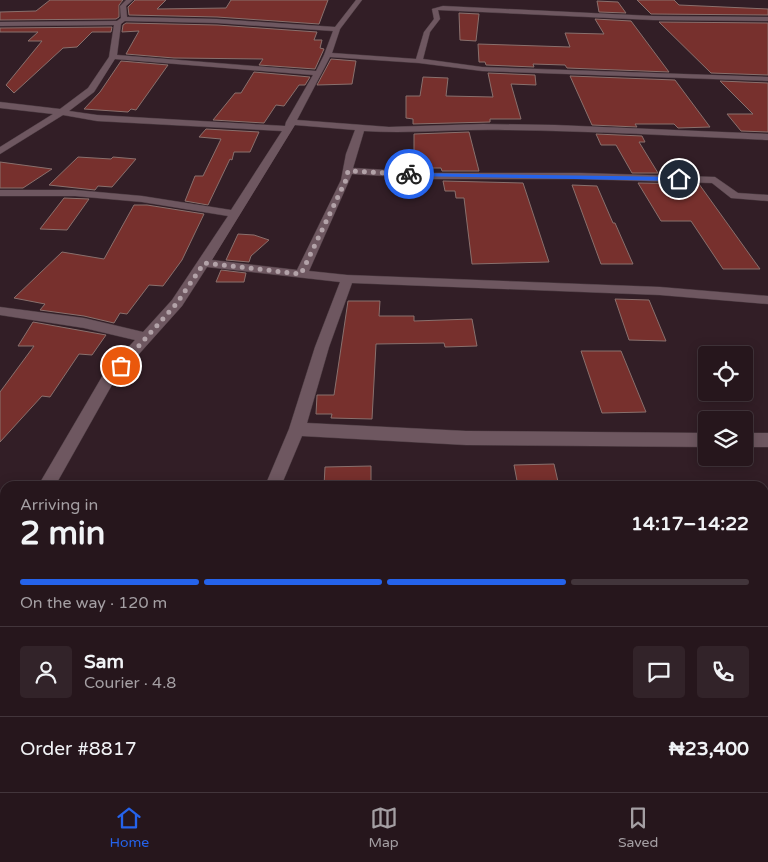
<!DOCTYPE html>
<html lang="en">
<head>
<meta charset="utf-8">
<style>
  body { margin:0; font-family:"Varela Round",sans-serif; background:#322329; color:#f1f3f6; height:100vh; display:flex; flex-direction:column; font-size:19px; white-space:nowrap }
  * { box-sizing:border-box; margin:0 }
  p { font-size:16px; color:#a49fa3 }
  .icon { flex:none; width:28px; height:28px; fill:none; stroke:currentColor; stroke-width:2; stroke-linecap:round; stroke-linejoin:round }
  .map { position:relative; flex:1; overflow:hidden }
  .sheet { position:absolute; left:0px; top:481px; width:769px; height:311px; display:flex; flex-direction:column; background:#26161c; border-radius:15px 15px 0 0; box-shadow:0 2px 12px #0003,0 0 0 1px #42353b }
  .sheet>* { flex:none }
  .buttons { position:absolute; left:698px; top:346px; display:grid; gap:10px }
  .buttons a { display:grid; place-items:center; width:55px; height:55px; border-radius:5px; background:#26161c; box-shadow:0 2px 12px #0003,0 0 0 1px #42353b; font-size:25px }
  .pin { position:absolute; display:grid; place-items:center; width:42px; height:42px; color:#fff; margin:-21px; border:2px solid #fff; border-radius:50%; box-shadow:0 1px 5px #0007 }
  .courier { position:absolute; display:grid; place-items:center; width:50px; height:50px; margin:-25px; border:4px solid #2563eb; border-radius:50%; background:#fff; color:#222; box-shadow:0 1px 6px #0007 }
  .headline em { font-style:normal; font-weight:700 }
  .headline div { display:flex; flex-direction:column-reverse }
  .headline { display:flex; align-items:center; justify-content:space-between; height:85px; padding:0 20px }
  h1 { font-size:32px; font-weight:700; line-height:38px }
  .bar { display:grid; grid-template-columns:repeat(4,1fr); gap:8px 5px; align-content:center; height:60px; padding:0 20px }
  .bar i { height:6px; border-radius:4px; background:#42353b }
  .bar .selected { background:#2563eb }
  .bar p { grid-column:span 4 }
  .line { display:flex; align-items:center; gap:12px; padding:0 20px; border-top:1px solid #42353b }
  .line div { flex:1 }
  .round { display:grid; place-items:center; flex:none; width:52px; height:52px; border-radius:5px; background:#322329 }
  .tabs { display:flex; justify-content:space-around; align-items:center; height:70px; border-top:1px solid #42353b; background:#26161c; font-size:14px; color:#a49fa3 }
  .tabs a { display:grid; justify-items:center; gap:2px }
  .tabs .selected { color:#2563eb }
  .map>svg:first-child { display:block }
  .building { fill:#77302d; stroke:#89706d }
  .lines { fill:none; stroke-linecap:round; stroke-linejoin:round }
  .street-casing { stroke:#4a3a40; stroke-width:1 }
  .street { fill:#6e5760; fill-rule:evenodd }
  .route { fill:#2563eb }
  .done { stroke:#b2a2a8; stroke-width:5; stroke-dasharray:0 9 }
</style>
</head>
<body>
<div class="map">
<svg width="768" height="792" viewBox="0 0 768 792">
  <rect width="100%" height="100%" fill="#321e26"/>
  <path class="building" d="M 50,0 L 123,0 L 119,5 L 119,17 L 116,19 L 0,20 L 0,12 L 36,11 Z
    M 135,0 L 166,0 L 157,9 L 226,8 L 231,0 L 328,0 L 319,24 L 217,17 L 129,15 L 128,7 Z
    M 637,0 L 674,0 L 679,5 L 768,9 L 768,15 L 651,14 Z
    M 597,1 L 618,2 L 626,13 L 599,12 Z
    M 459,13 L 479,14 L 476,41 L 460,40 Z
    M 595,19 L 631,21 L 669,72 L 567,68 L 565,65 L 533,64 L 534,67 L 486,65 L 485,62 L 479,62 L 478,44 L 570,47 L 565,33 L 604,34 Z
    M 659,22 L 768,23 L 768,75 L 711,73 Z
    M 126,23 L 217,25 L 317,32 L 314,40 L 322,40 L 320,48 L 324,49 L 315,69 L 259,65 L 263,59 L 174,58 L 126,54 L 139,31 L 122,32 L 123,25 Z
    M 112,27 L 111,32 L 92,32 L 77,47 L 63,48 L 14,93 L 6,85 L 42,41 L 28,41 L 38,32 L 0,32 L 0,28 Z
    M 331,59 L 356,61 L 352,84 L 317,85 Z
    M 121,61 L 168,65 L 136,110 L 131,109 L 128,112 L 84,109 L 100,92 Z
    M 254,72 L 310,77 L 305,85 L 299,85 L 284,106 L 276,105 L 264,123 L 213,120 L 235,93 L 241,93 Z
    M 488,73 L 535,75 L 536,85 L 511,84 L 521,119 L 490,119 L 490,122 L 413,124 L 413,119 L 406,118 L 406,96 L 420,96 L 423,77 L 448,78 L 446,96 L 493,97 Z
    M 570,76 L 675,80 L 710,127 L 678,128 L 674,124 L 635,124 L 637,127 L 592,125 Z
    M 720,81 L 768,83 L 768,132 L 741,131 L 727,114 L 753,114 Z
    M 206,129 L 259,132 L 250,152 L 234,152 L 232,160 L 230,159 L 208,205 L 185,201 L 195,176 L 203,176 L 221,139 L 199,137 Z
    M 469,132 L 479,171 L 442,171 L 441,168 L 414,168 L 414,134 Z
    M 596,134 L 642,136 L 645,142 L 639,142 L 658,173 L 632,173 L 616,145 L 601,145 Z
    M 78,157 L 111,159 L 113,157 L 136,159 L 112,187 L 98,186 L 95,190 L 49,185 Z
    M 0,162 L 52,169 L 23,188 L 0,188 Z
    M 443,181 L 523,183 L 549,262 L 472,264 L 464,198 L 456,198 L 455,191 L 445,191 Z
    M 638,183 L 699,184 L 760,269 L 723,269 L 691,221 L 661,221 Z
    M 572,185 L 597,186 L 613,223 L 615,223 L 633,264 L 601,264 Z
    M 64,198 L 89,199 L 67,230 L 40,229 Z
    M 134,205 L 147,205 L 204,214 L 182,260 L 163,286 L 149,285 L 127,314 L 120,313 L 114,323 L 84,316 L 40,310 L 45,304 L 14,298 L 62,252 L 104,259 Z
    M 238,234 L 254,235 L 269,240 L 251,256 L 249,262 L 226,260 Z
    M 221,270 L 246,273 L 244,282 L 216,282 Z
    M 615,299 L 649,300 L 666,341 L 629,340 Z
    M 348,301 L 380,301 L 379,316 L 414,316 L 414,321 L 472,319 L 477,346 L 445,347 L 444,343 L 376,344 L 372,419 L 331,418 L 332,414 L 316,414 L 317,395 L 334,395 Z
    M 33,322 L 106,335 L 92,355 L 79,354 L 50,397 L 42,396 L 0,442 L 0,392 L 34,346 L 18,346 Z
    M 581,351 L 621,351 L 646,412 L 602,413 Z
    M 554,464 L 559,486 L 518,486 L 514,465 Z
    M 371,466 L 371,486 L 324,486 L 325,467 Z"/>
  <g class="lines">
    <g class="street-casing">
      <path id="street" d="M 126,0 L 133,0 L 126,6 L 127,17 L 217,19 L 335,27 L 356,0 L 362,0 L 340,29 L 332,53 L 416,59 L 424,32 L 434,19 L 432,9 L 443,6 L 653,16 L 768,17 L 768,21 L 653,20 L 438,10 L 440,19 L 430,32 L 423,59 L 482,67 L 768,77 L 768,81 L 482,71 L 419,63 L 330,57 L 297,120 L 389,127 L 483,124 L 555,125 L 768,134 L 768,140 C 680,136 593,131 505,130 C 458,129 411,134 364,131 L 353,168 L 435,173 L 580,173 L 715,177 L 738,193 L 768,195 L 768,201 L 731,198 L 712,183 L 580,179 L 435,179 L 352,174 L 309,271 L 347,275 L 660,287 L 768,296 L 768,304 L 660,295 L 352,283 L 329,347 L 307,423 L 466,431 L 706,433 L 706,447 L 466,445 L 302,436 L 281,486 L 265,486 L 289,429 L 315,347 L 340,282 L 207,267 L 182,306 L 113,383 L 55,486 L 38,486 L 103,375 L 135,340 L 84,328 L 0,315 L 0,307 L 84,318 L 143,332 L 172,300 L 228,216 L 142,202 L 75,196 L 0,196 L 0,190 L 75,190 L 142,196 L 231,210 L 282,131 L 97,121 L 63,115 L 0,154 L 0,147 L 53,114 L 0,108 L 0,102 L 60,109 L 88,88 L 109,57 L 114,25 L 0,26 L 0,22 L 117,21 L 121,18 L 120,6 ZM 125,21 L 217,23 L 333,31 L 324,55 L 316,71 L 117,55 L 121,24 ZM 115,59 L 313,75 L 286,122 L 285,126 L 97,115 L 69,111 L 94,92 ZM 295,125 L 355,130 L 346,154 L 341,180 L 297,270 L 212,260 Z
        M 744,433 L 768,433 L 768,447 L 744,447 Z
        M 0,523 L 5,525 L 5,541 L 0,540 Z
        M 5,547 L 5,572 L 0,574 L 0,549 Z
        M 764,732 L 768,733 L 768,755 L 764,754 Z
        M 161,788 L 185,788 L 184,792 L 160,792 Z"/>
    </g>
    <use href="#street" class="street"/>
  </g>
  <path class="route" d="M 407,173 L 679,177 L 682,179 L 679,181 L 409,176 Z"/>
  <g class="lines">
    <path class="done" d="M 121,366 L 177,303 L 204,263 L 301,274 L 346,180 L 348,171 L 409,174"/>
  </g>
</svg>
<div class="buttons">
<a><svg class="icon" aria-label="locate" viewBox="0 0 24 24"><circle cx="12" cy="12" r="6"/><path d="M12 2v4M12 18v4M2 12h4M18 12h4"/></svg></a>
<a><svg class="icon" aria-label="layers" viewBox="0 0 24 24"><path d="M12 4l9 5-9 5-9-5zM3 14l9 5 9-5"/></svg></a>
</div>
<div class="pin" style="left:121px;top:366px;background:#ea580c"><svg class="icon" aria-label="bag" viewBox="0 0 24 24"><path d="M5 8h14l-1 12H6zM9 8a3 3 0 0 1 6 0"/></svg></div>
<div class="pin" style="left:679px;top:179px;background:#1f2937"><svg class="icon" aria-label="home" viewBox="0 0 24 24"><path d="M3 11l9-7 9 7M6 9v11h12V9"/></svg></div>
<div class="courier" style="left:409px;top:174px"><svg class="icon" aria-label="bike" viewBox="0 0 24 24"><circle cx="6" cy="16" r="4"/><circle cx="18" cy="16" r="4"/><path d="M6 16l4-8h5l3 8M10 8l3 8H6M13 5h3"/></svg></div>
<section class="sheet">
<div class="headline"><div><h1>2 min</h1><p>Arriving in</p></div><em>14:17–14:22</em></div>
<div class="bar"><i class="selected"></i><i class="selected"></i><i class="selected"></i><i></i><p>On the way · 120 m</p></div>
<div class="line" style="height:90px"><a class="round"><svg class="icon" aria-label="person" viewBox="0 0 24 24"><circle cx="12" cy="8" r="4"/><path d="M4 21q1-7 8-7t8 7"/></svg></a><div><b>Sam</b><p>Courier · 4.8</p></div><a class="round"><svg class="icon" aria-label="chat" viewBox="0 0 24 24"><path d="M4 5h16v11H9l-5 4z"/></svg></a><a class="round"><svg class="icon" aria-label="phone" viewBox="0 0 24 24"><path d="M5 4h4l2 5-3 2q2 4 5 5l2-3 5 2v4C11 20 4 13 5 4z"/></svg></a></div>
<div class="line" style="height:65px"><div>Order #8817</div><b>₦23,400</b></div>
</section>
</div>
<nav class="tabs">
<a class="selected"><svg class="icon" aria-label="home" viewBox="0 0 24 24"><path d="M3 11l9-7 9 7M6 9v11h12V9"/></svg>Home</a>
<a><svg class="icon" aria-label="map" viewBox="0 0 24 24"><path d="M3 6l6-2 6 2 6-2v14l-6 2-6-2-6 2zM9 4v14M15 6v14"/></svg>Map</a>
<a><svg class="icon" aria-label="saved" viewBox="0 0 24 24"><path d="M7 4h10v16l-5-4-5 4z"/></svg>Saved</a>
</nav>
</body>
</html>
